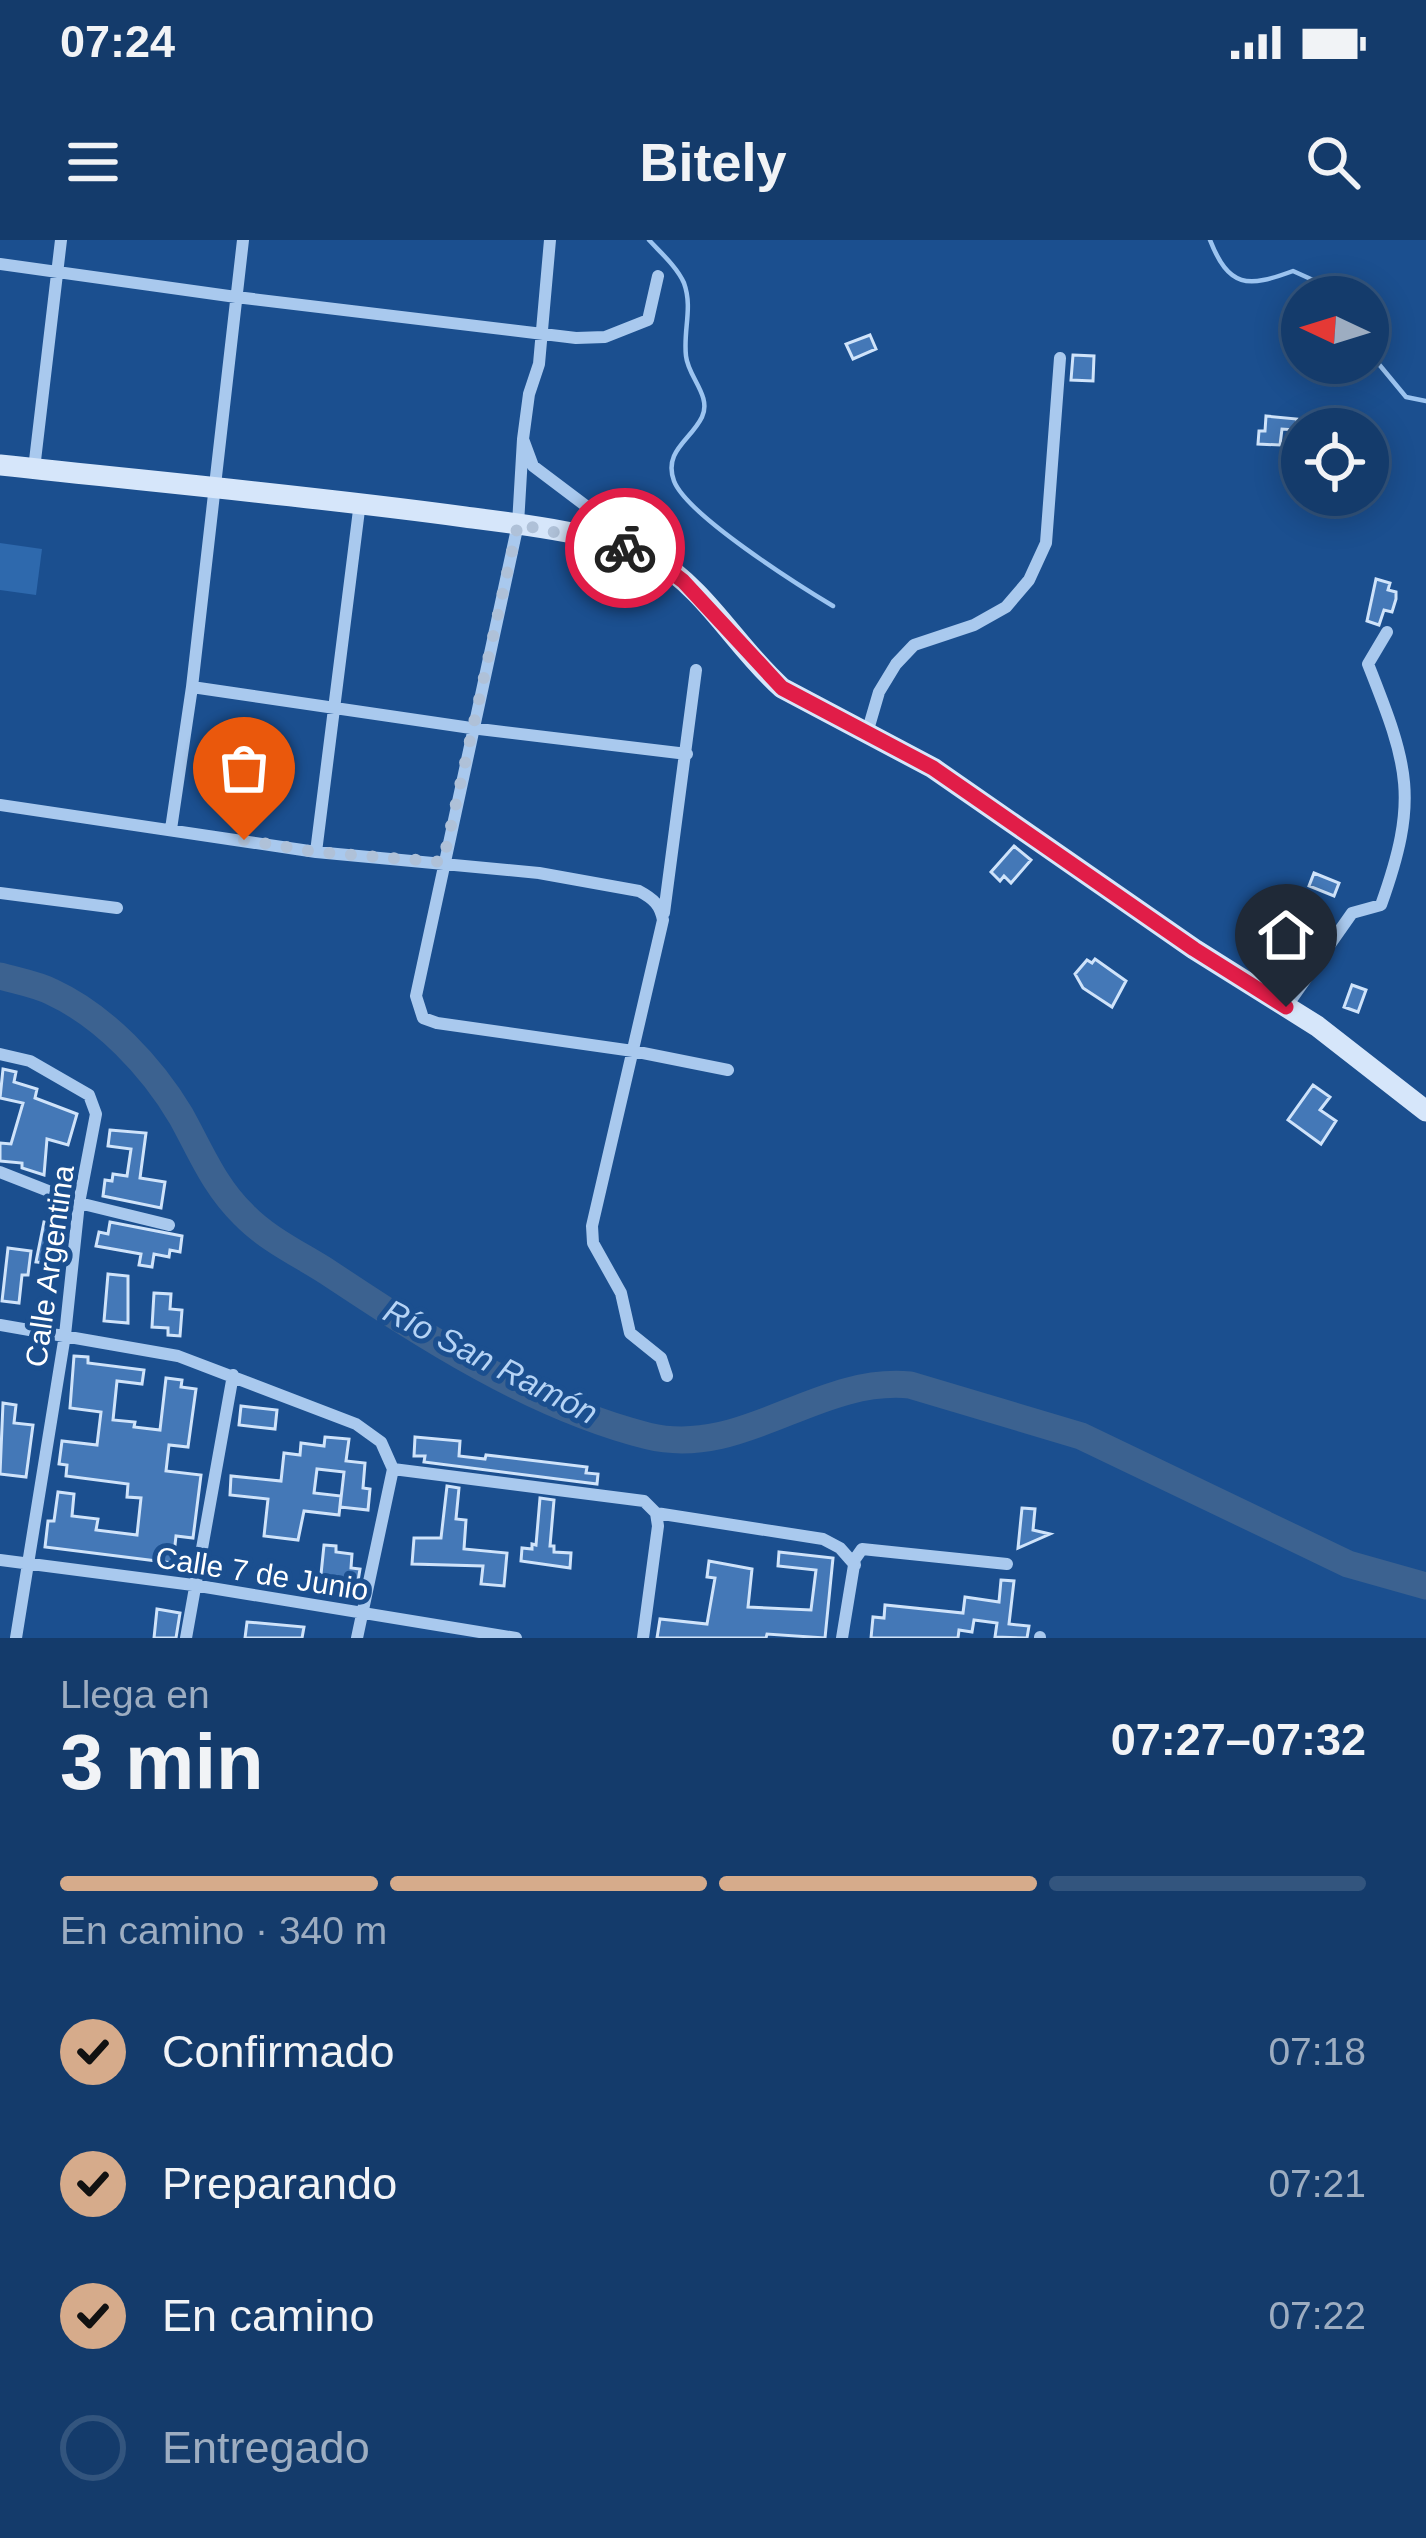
<!DOCTYPE html>
<html lang="es">
<head>
<meta charset="utf-8">
<style>
  body { margin:0; font-family:Arial,sans-serif; background:#1d4271; color:#f1f3f6; height:100vh; display:flex; flex-direction:column; font-size:45px; white-space:nowrap }
  * { box-sizing:border-box; margin:0 }
  p { font-size:39px; color:#9dadc1 }
  .icon { flex:none; width:66px; height:66px; fill:none; stroke:currentColor; stroke-width:2; stroke-linecap:round; stroke-linejoin:round }
  .map { position:relative; height:1398px; overflow:hidden }
  .drawer { display:flex; flex-direction:column; background:#143b6b; flex:1 }
  .drawer>* { flex:none }
  .needle { width:78px; rotate:274deg }
  .fabs { position:absolute; left:1281px; top:36px; display:grid; gap:24px }
  .fabs a { display:grid; place-items:center; width:108px; height:108px; border-radius:50%; background:#143b6b; box-shadow:0 6px 30px #0003,0 0 0 3px #33557e; font-size:60px }
  .pin { position:absolute; display:grid; place-items:center; width:102px; height:102px; color:#fff; margin:-123px -51px; border-radius:50% 50% 50% 0; rotate:-45deg; box-shadow:0 0 12px #0007 }
  .pin .icon { rotate:45deg }
  .courier { position:absolute; display:grid; place-items:center; width:120px; height:120px; margin:-60px; border:9px solid #e11d48; border-radius:50%; background:#fff; color:#222; box-shadow:0 3px 15px #0007 }
  .headline em { font-style:normal; font-weight:600 }
  .headline div { display:flex; flex-direction:column-reverse }
  .headline { display:flex; align-items:center; justify-content:space-between; height:204px; padding:0 60px }
  h1 { font-size:78px; font-weight:600; line-height:90px }
  .bar { display:grid; grid-template-columns:repeat(4,1fr); gap:18px 12px; align-content:center; height:144px; padding:0 60px }
  .bar i { height:15px; border-radius:9px; background:#33557e }
  .bar .selected { background:#d6ab8b }
  .bar p { grid-column:span 4 }
  ol { padding:0 60px; list-style:none }
  li { display:flex; align-items:center; gap:36px; height:132px }
  li p { margin-inline-start:auto }
  li .icon { padding:12px; border-radius:50%; background:#d6ab8b; color:#111; stroke-width:4 }
  li:last-child { color:#9dadc1 }
  li i { width:66px; height:66px; border:6px solid #33557e; border-radius:50% }
  .status { display:flex; justify-content:space-between; align-items:center; height:84px; padding:0 60px; background:#143b6b; direction:ltr }
  .status svg { height:33px; fill:currentColor }
  header { display:flex; justify-content:space-between; align-items:center; height:156px; padding:0 60px; background:#143b6b; font-size:54px; font-weight:600 }
  .map>svg:first-child { display:block }
  .green { fill:#2e69ad }
  .lines { fill:none; stroke-linecap:round; stroke-linejoin:round }
  .stream { stroke:#9cc4f0; stroke-width:4.5 }
  .river { stroke:#3c6290; stroke-width:27 }
  .building { fill:#4478b7; stroke:#cfe3fa; stroke-width:3 }
  .minor { stroke:#a9c9ee; stroke-width:12 }
  .secondary { stroke:#d6e6fa; stroke-width:21 }
  .done { stroke:#afc1d8; stroke-width:12; stroke-dasharray:0 21.6 }
  .route { stroke:#e11d48; stroke-width:15 }
  .labels { text-anchor:middle; stroke-width:10; stroke-linejoin:round; paint-order:stroke }
  .street-label { font-size:30px; fill:#fff; stroke:#1b4f8f }
  .water-label { font-size:33px; font-style:italic; fill:#b5d3f5; stroke:#1b4f8f }
</style>
</head>
<body>
<div class="status"><b>07:24</b><svg viewBox="0 0 49 12"><path d="M0 12V9h3v3zM5 12V6h3v6zM10 12V3h3v9zM15 12V0h3v12zM26 1h20v11H26zM47 4h2v5h-2z"/></svg></div>
<header><svg class="icon" aria-label="menu" viewBox="0 0 24 24"><path d="M4 6h16M4 12h16M4 18h16"/></svg>Bitely<svg class="icon" aria-label="search" viewBox="0 0 24 24"><circle cx="10" cy="10" r="6"/><path d="M15 15l6 6"/></svg></header>
<div class="map">
<svg width="1426" height="1398" viewBox="0 0 1426 1398">
  <rect width="100%" height="100%" fill="#1b4f8f"/>
  <path class="green" d="M 0,303 L 42,309 L 36,355 L 0,350 Z"/>
  <g class="lines">
    <path class="stream" d="M 649,0 C 661,13 677,27 684,43 C 693,68 683,90 686,116 C 688,137 712,156 702,177 C 691,200 663,211 674,241 C 687,275 798,345 833,366
      M 1210,0 C 1229,48 1247,48 1293,31 L 1313,40 L 1326,57
      M 1368,111 L 1406,157 L 1426,161"/>
    <path class="river" d="M 0,736 C 17,741 36,744 52,752 C 104,776 152,827 181,876 C 201,912 214,946 244,975 C 266,998 299,1014 326,1031 C 424,1096 532,1167 648,1196 C 742,1219 817,1136 910,1145 L 1081,1196 L 1348,1324 L 1426,1346"/>
  </g>
  <path class="building" d="M 870,95 L 876,109 L 853,119 L 846,104 Z
    M 1073,115 L 1094,116 L 1093,141 L 1071,140 Z
    M 1266,176 L 1297,179 L 1296,190 L 1282,189 L 1280,205 L 1258,204 L 1259,191 L 1265,191 Z
    M 1376,339 L 1390,343 L 1388,350 L 1396,352 L 1396,359 L 1392,372 L 1384,370 L 1379,385 L 1367,381 Z
    M 1014,606 L 1031,620 L 1011,643 L 1004,636 L 1000,641 L 991,632 Z
    M 1314,633 L 1339,643 L 1334,656 L 1309,646 Z
    M 1095,719 L 1126,741 L 1112,767 L 1083,748 L 1075,734 L 1087,720 L 1092,723 Z
    M 1352,745 L 1366,750 L 1358,772 L 1344,767 Z
    M 3,829 L 16,832 L 14,842 L 37,849 L 35,858 L 77,874 L 68,905 L 47,899 L 44,935 L 22,928 L 22,923 L 0,921 L 0,903 L 11,904 L 23,863 L 0,858 Z
    M 1313,845 L 1330,857 L 1320,870 L 1336,881 L 1321,904 L 1288,880 Z
    M 110,890 L 146,893 L 140,938 L 165,942 L 161,968 L 103,956 L 105,940 L 112,941 L 113,934 L 127,936 L 131,909 L 108,906 Z
    M 44,982 L 57,984 L 55,1024 L 36,1022 Z
    M 110,982 L 182,996 L 180,1012 L 170,1010 L 169,1017 L 154,1014 L 152,1027 L 139,1025 L 141,1014 L 96,1006 L 99,992 L 108,994 Z
    M 8,1008 L 31,1011 L 28,1035 L 22,1035 L 19,1063 L 2,1061 Z
    M 108,1034 L 128,1036 L 128,1083 L 104,1081 Z
    M 154,1053 L 171,1054 L 170,1069 L 182,1070 L 180,1096 L 168,1095 L 168,1088 L 152,1087 Z
    M 74,1116 L 88,1117 L 88,1123 L 144,1130 L 142,1144 L 117,1141 L 113,1180 L 135,1182 L 134,1187 L 160,1190 L 166,1138 L 182,1140 L 181,1147 L 196,1149 L 188,1207 L 169,1205 L 166,1231 L 201,1235 L 193,1298 L 176,1296 L 173,1323 L 45,1307 L 48,1281 L 54,1281 L 58,1252 L 74,1254 L 72,1276 L 98,1279 L 96,1290 L 137,1295 L 141,1258 L 127,1257 L 128,1244 L 66,1236 L 67,1225 L 59,1224 L 62,1201 L 97,1205 L 101,1172 L 70,1168 Z
    M 3,1163 L 16,1165 L 14,1183 L 33,1185 L 26,1237 L 0,1234 Z
    M 241,1166 L 277,1170 L 275,1189 L 239,1185 Z
    M 325,1197 L 349,1199 L 346,1221 L 365,1223 L 363,1248 L 370,1249 L 368,1270 L 340,1267 L 344,1232 L 317,1229 L 314,1253 L 341,1256 L 339,1275 L 304,1271 L 298,1300 L 264,1296 L 268,1259 L 230,1255 L 231,1236 L 281,1241 L 284,1213 L 300,1215 L 301,1203 L 324,1206 Z
    M 415,1197 L 460,1201 L 459,1216 L 485,1219 L 486,1215 L 587,1227 L 586,1233 L 598,1234 L 597,1244 L 424,1222 L 425,1216 L 414,1216 Z
    M 447,1246 L 459,1248 L 456,1279 L 466,1280 L 464,1309 L 507,1313 L 504,1346 L 481,1344 L 483,1326 L 412,1324 L 414,1298 L 441,1298 Z
    M 540,1258 L 554,1260 L 550,1306 L 554,1306 L 554,1312 L 571,1313 L 570,1328 L 521,1321 L 522,1308 L 532,1309 L 532,1304 L 536,1305 Z
    M 1022,1268 L 1035,1269 L 1033,1290 L 1050,1294 L 1018,1308 Z
    M 324,1305 L 336,1306 L 336,1312 L 352,1314 L 351,1328 L 360,1329 L 356,1353 L 331,1350 L 332,1345 L 320,1344 Z
    M 779,1312 L 833,1318 L 825,1398 L 767,1394 L 766,1398 L 657,1398 L 660,1379 L 707,1384 L 715,1338 L 707,1337 L 709,1321 L 752,1329 L 748,1367 L 811,1370 L 816,1330 L 778,1326 Z
    M 1001,1340 L 1014,1341 L 1009,1384 L 1029,1386 L 1027,1398 L 995,1397 L 997,1383 L 974,1380 L 972,1392 L 959,1390 L 958,1398 L 871,1398 L 873,1377 L 884,1378 L 885,1365 L 963,1373 L 965,1357 L 999,1362 Z
    M 157,1369 L 180,1373 L 176,1398 L 154,1398 Z
    M 247,1382 L 304,1387 L 302,1398 L 245,1398 Z"/>
  <g class="lines">
    <path class="minor" d="M 550,0 L 539,124 L 529,154 L 523,199 L 533,226 L 639,306
      M 0,24 L 236,57 L 576,98 L 605,97 L 648,80 L 658,36
      M 523,199 L 518,284 L 416,756 L 423,778 L 437,783 L 633,811 L 728,830
      M 34,229 L 61,0
      M 192,447 L 471,488 L 687,514
      M 867,493 L 879,452 L 896,424 L 914,405 L 974,385 L 1006,367 L 1029,340 L 1046,303 L 1060,118
      M 0,565 L 316,612 L 539,633 L 639,651 C 654,659 660,665 663,680 L 592,986 L 593,1003 L 621,1053 L 630,1093 L 661,1118 L 667,1136
      M 171,589 L 192,447 L 243,0
      M 316,612 L 360,262
      M 0,653 L 117,668
      M 664,673 L 696,430
      M 1286,767 L 1352,673 L 1381,665 C 1419,559 1409,527 1368,424 L 1387,392
      M 0,814 L 30,821 L 89,855 L 96,874 L 79,963 L 65,1095 L 16,1398
      M 0,932 L 79,963 L 169,985
      M 0,1085 L 178,1116 L 356,1184 L 381,1202 L 393,1229 L 357,1398
      M 393,1229 L 644,1261 L 656,1273 L 823,1299 L 840,1308 L 855,1325
      M 0,1320 L 193,1345 L 516,1398
      M 186,1398 L 233,1135
      M 643,1398 L 658,1286 L 656,1273
      M 842,1398 L 855,1319 L 862,1309 L 1007,1324
      M 1040,1398 L 1040,1397"/>
    <path class="secondary" d="M 0,225 C 155,242 311,256 465,277 C 512,283 615,295 653,318 C 707,350 736,407 782,448 L 933,528 L 1194,709 L 1317,786 L 1426,871"/>
  </g>
  <g class="lines">
    <path class="done" d="M 244,600 L 316,612 L 443,622 L 518,284 L 625,308"/>
    <path class="route" d="M 625,308 L 649,315 L 683,341 L 782,448 L 933,528 L 1194,709 L 1286,767"/>
  </g>
  <g class="labels">
    <g class="street-label">
      <text transform="translate(50 1026) rotate(-82)" y="10">Calle Argentina</text>
      <text transform="translate(262 1334) rotate(9)" y="10">Calle 7 de Junio</text>
    </g>
    <g class="water-label">
      <text transform="translate(491 1121) rotate(27)" y="12">Río San Ramón</text>
    </g>
  </g>
</svg>
<div class="fabs">
<a><svg class="needle" viewBox="-14 -14 28 28"><path d="M0-13l5 13h-10z" fill="#e53935"/><path d="M0 13l5-13h-10z" fill="#9dadc1"/></svg></a>
<a><svg class="icon" aria-label="locate" viewBox="0 0 24 24"><circle cx="12" cy="12" r="6"/><path d="M12 2v4M12 18v4M2 12h4M18 12h4"/></svg></a>
</div>
<div class="pin" style="left:244px;top:600px;background:#ea580c"><svg class="icon" aria-label="bag" viewBox="0 0 24 24"><path d="M5 8h14l-1 12H6zM9 8a3 3 0 0 1 6 0"/></svg></div>
<div class="pin" style="left:1286px;top:767px;background:#1f2937"><svg class="icon" aria-label="home" viewBox="0 0 24 24"><path d="M3 11l9-7 9 7M6 9v11h12V9"/></svg></div>
<div class="courier" style="left:625px;top:308px"><svg class="icon" aria-label="bike" viewBox="0 0 24 24"><circle cx="6" cy="16" r="4"/><circle cx="18" cy="16" r="4"/><path d="M6 16l4-8h5l3 8M10 8l3 8H6M13 5h3"/></svg></div>
</div>
<section class="drawer">
<div class="headline"><div><h1>3 min</h1><p>Llega en</p></div><em>07:27–07:32</em></div>
<div class="bar"><i class="selected"></i><i class="selected"></i><i class="selected"></i><i></i><p>En camino · 340 m</p></div>
<ol>
<li><svg class="icon" aria-label="check" viewBox="0 0 24 24"><path d="M5 12l5 5 9-10"/></svg>Confirmado<p>07:18</p></li>
<li><svg class="icon" aria-label="check" viewBox="0 0 24 24"><path d="M5 12l5 5 9-10"/></svg>Preparando<p>07:21</p></li>
<li><svg class="icon" aria-label="check" viewBox="0 0 24 24"><path d="M5 12l5 5 9-10"/></svg>En camino<p>07:22</p></li>
<li><i></i>Entregado</li>
</ol>
</section>
</body>
</html>
